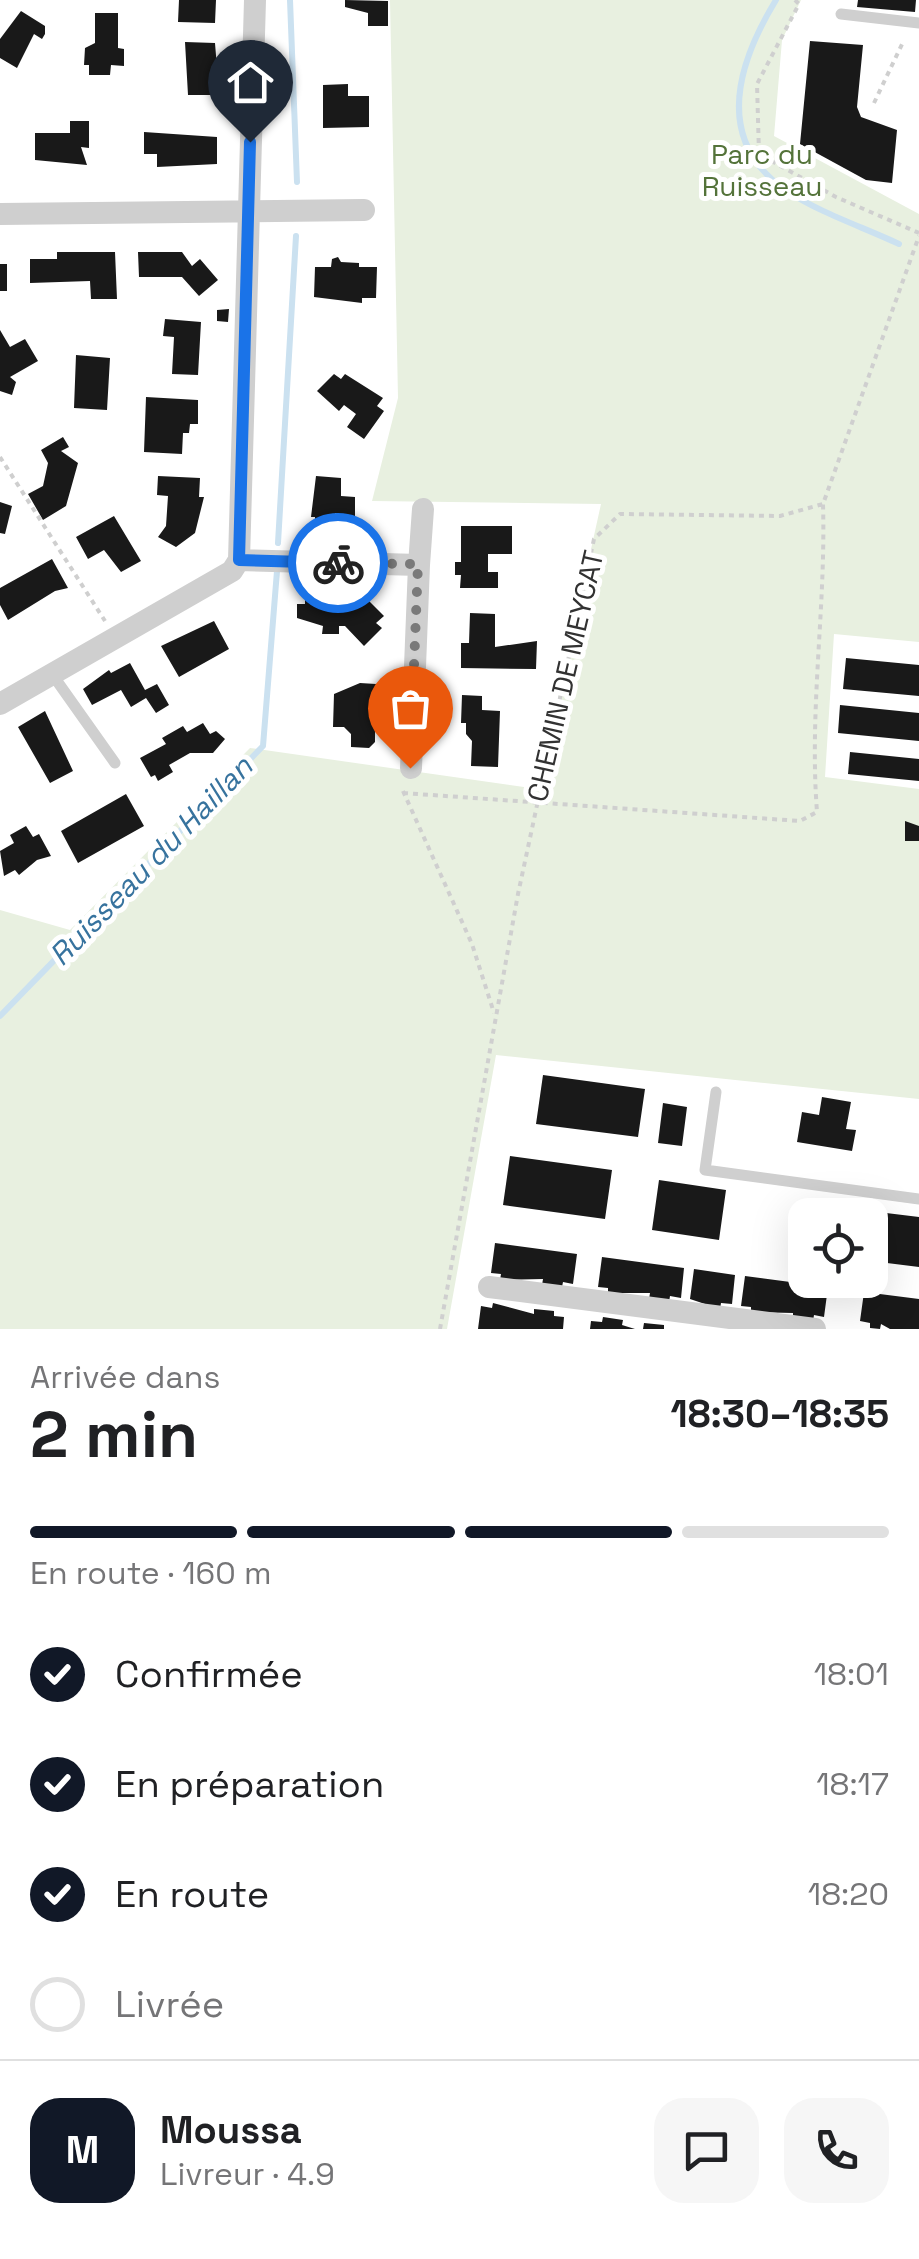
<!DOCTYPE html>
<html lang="fr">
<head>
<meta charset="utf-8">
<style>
  body { margin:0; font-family:"Space Grotesk",sans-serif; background:#f6f6f6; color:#202124; height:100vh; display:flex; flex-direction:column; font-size:38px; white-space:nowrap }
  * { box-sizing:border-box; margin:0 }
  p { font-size:32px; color:#757577 }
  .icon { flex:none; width:55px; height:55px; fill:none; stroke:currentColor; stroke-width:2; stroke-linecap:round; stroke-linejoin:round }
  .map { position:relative; height:1329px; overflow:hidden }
  .side { display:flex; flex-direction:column; background:#fff; flex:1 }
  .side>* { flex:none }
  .controls { position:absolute; left:788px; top:1198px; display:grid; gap:20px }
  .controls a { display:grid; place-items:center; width:100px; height:100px; border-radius:20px; background:#fff; box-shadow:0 10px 40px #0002; font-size:50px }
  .pin { position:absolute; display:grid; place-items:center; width:85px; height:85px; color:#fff; margin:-102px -42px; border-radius:50% 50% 50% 0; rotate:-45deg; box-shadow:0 0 10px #0007 }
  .pin .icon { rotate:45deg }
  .courier { position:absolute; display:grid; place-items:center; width:100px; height:100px; margin:-50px; border:8px solid #1a73e8; border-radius:50%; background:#fff; color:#222; box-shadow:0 2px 12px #0007 }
  .head em { font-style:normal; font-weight:700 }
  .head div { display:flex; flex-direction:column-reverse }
  .head { display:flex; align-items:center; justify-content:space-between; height:170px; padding:0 30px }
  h1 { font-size:65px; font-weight:700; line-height:75px }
  .bar { display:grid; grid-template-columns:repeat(4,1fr); gap:15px 10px; align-content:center; height:120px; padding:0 30px }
  .bar i { height:12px; border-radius:8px; background:#e0e0e0 }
  .bar .active { background:#111827 }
  .bar p { grid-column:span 4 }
  .line { display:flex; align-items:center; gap:25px; padding:0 30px; border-top:2px solid #e0e0e0 }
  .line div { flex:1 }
  .round { display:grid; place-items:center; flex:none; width:105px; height:105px; border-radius:30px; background:#f6f6f6 }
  ol { padding:0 30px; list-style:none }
  li { display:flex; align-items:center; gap:30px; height:110px }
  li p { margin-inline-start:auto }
  li .icon { padding:10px; border-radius:50%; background:#111827; color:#fff; stroke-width:4 }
  li:last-child { color:#757577 }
  li i { width:55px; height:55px; border:5px solid #e0e0e0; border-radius:50% }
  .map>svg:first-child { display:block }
  .green { fill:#e8f0e0 }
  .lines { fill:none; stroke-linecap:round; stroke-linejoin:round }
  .stream { stroke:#cbe1f0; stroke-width:6 }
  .building { fill:#191919 }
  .path { stroke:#cfcfcf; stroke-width:4; stroke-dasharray:5 5; stroke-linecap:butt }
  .lane { stroke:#cfcfcf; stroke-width:11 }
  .street { stroke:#cfcfcf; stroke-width:22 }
  .done { stroke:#7a7a7a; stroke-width:10; stroke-dasharray:0 18 }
  .route { stroke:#1a73e8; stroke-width:12 }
  .labels { text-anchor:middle; stroke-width:10; stroke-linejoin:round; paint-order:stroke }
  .park-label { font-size:28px; fill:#54733a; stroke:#fff }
  .street-label { font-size:28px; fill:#323232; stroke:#fff }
  .water-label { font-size:30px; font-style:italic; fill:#37739e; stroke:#fff }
</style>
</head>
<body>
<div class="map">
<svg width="919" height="1329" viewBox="0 0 919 1329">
  <rect width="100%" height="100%" fill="#fff"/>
  <path class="green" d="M 390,0 L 801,0 L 782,40 L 774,136 L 919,214 L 919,642 L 834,634 L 825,777 L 919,789 L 919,1099 L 496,1055 L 447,1329 L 0,1329 L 0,910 L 70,930 L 250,748 L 538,789 L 601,504 L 372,501 L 398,398 Z"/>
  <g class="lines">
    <path class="stream" d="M 290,0 L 297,182
      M 776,0 C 737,64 713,141 787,191 C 820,213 863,227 899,244
      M 278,543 L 296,236
      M 0,1016 L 263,746 L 277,571"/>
  </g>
  <path class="building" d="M 179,0 L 216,0 L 215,23 L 178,22 Z
    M 345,0 L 388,1 L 388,26 L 368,26 L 368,13 L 345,7 Z
    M 858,0 L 916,0 L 915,12 L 857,7 Z
    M 21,11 L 45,26 L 45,34 L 42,39 L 34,34 L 17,68 L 0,58 L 0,39 Z
    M 95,13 L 118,13 L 118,48 L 124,49 L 124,66 L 111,65 L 110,75 L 89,75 L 89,65 L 84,65 L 85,48 L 95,43 Z
    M 810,41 L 863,45 L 857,107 L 861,117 L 897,130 L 892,183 L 866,180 L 800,144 Z
    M 185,42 L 215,43 L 217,68 L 223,69 L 216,95 L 188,95 Z
    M 348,84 L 348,96 L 369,96 L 369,127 L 323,128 L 323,85 Z
    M 70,121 L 89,121 L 89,148 L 81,147 L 87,165 L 35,160 L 35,133 L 70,133 Z
    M 144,132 L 217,137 L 217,164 L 157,167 L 157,154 L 144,154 Z
    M 57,252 L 115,252 L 117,299 L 91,299 L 90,281 L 30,283 L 30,259 L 57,259 Z
    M 138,252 L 182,252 L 192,266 L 200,259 L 218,280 L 199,296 L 182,277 L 139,277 Z
    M 338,257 L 341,262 L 359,263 L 359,267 L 377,267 L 376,298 L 362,298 L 362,303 L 314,297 L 315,267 L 331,267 L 332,259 Z
    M 0,264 L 7,264 L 7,291 L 0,291 Z
    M 229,309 L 228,322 L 217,321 L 217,310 Z
    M 165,319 L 201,322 L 198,375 L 172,374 L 174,337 L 163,336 Z
    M 0,330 L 10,347 L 25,339 L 38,361 L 10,377 L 16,382 L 12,395 L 0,391 Z
    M 76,355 L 110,358 L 107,410 L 74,408 Z
    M 334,374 L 341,379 L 345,374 L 383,398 L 377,406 L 384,411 L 364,439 L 347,427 L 356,414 L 344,405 L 339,411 L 317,391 Z
    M 146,397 L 198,400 L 198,424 L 190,424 L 189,433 L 183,433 L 182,454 L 144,452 Z
    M 63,437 L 69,447 L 61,451 L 78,463 L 66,506 L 43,520 L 28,494 L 43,486 L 48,463 L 41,450 Z
    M 158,476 L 200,478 L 199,497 L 204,497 L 195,533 L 176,547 L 158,537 L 166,526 L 168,496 L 157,495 Z
    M 316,476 L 341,478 L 341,496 L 355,497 L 355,518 L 335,513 L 334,537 L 315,536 L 315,517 L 311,517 Z
    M 0,502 L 12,506 L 5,534 L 0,533 Z
    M 114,516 L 141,561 L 121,572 L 104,550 L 88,559 L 76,537 Z
    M 461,526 L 512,526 L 512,554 L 488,554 L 488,572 L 498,572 L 498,588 L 460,588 L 461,575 L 455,575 L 455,562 L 461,562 Z
    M 52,559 L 68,588 L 55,591 L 8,620 L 0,605 L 0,588 Z
    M 338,590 L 362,594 L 384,616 L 376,623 L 382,628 L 364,646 L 345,626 L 339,626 L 339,634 L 322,634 L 323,626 L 297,618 L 297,604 L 305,604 L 305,591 L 319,592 L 319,597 Z
    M 470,613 L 495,614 L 495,647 L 537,641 L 536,669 L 461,668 L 461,643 L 469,643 Z
    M 214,621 L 229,649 L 179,677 L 161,646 Z
    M 846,658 L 919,665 L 919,696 L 843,689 Z
    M 130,663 L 145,690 L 157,684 L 169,705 L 156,713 L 146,698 L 131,707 L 121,690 L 92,705 L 83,689 L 109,670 L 111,673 Z
    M 360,683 L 376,684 L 375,702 L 369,702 L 369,714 L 375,721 L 375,742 L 369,748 L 351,747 L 351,734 L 344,727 L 333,727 L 334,694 Z
    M 462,695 L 482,696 L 482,710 L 500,711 L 498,767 L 471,766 L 472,741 L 466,734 L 466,723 L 461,723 Z
    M 840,705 L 919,713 L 919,741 L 838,733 Z
    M 45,711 L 73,771 L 50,783 L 18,727 Z
    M 203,723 L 210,734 L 216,731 L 225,739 L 213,753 L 190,753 L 169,765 L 173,772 L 158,781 L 155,775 L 151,777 L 140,758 L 166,744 L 162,738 L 183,726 L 187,732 Z
    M 850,752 L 919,759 L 919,781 L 848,774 Z
    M 126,794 L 144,826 L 78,863 L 61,831 Z
    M 905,821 L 919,826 L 919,841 L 905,841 Z
    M 26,826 L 33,837 L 39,834 L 51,856 L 37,860 L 19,875 L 15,870 L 4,876 L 0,851 L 14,843 L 10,835 Z
    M 543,1075 L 645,1089 L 638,1137 L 536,1124 Z
    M 822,1097 L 851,1102 L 846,1129 L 856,1130 L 852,1151 L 797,1142 L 802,1112 L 819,1115 Z
    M 663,1103 L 687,1107 L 682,1146 L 658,1143 Z
    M 510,1156 L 612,1170 L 605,1219 L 503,1205 Z
    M 659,1180 L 726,1190 L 719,1240 L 652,1230 Z
    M 878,1212 L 919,1217 L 919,1267 L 871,1261 Z
    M 495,1243 L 577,1254 L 573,1284 L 563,1282 L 562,1287 L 542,1285 L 543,1279 L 500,1280 L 501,1274 L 491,1273 Z
    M 602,1257 L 684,1268 L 681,1298 L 670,1296 L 669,1302 L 649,1299 L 650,1293 L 608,1293 L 608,1288 L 598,1287 Z
    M 694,1269 L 735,1275 L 732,1304 L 721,1303 L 720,1309 L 690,1299 Z
    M 745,1276 L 828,1287 L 824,1317 L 814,1315 L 813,1321 L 793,1318 L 793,1313 L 751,1312 L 751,1307 L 741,1306 Z
    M 864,1292 L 919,1299 L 919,1329 L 890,1329 L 881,1324 L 880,1329 L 870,1328 L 870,1323 L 860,1321 Z
    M 493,1303 L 534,1314 L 534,1309 L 554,1311 L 554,1316 L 564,1317 L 563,1329 L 478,1329 L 481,1306 L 492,1308 Z
    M 603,1317 L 623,1320 L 622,1325 L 635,1329 L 590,1329 L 591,1321 L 602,1322 Z
    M 644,1323 L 664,1325 L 664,1329 L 643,1329 Z"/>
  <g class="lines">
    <path class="path" d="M 795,0 L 799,4 L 757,84 L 759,154 L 836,197 L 919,233
      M 874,103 L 904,40
      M 0,457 L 105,621
      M 403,791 L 472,944 L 494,1013
      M 403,793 L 800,821 L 817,812 C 809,709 826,607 823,504
      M 440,1329 L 518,894 L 594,539 L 620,514 L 780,516 L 823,504 L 919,236"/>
    <path class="lane" d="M 841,14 L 919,23
      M 52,674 L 115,763
      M 716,1092 L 705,1170 L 919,1199"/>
    <path class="street" d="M 0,214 L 364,210
      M 239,560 L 419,565 L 411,768
      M 419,565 L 423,509
      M 0,704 L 232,571 L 239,560 L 255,0
      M 489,1287 L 815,1329"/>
  </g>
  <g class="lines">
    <path class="done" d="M 338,563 L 418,564 L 410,768"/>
    <path class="route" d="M 250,142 L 239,560 L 338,563"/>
  </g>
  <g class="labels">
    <g class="park-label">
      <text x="762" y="164">Parc du<tspan x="762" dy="32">Ruisseau</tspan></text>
    </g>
    <g class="street-label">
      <text transform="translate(565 676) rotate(-77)" y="10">CHEMIN DE MEYCAT</text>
    </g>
    <g class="water-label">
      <text transform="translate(151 861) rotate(-46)" y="10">Ruisseau du Haillan</text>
    </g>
  </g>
</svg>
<div class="controls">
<a><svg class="icon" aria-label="locate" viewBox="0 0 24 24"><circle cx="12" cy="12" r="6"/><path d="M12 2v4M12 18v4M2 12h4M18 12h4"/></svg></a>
</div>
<div class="pin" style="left:410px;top:768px;background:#ea580c"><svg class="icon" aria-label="bag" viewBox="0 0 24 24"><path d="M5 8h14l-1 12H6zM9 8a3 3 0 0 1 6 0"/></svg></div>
<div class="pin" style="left:250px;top:142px;background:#1f2937"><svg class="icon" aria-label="home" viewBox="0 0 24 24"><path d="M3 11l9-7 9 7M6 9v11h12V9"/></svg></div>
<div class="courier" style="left:338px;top:563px"><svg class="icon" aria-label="bike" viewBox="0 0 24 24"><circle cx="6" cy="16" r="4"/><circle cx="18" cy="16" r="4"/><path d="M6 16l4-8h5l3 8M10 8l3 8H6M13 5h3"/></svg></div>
</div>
<section class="side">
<div class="head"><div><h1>2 min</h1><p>Arrivée dans</p></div><em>18:30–18:35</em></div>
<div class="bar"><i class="active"></i><i class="active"></i><i class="active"></i><i></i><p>En route · 160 m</p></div>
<ol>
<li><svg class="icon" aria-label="check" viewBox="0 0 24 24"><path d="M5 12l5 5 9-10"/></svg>Confirmée<p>18:01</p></li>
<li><svg class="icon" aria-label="check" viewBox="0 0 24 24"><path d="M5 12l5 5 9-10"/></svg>En préparation<p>18:17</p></li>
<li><svg class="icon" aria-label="check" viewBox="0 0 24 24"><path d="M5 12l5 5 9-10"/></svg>En route<p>18:20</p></li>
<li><i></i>Livrée</li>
</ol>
<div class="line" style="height:180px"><b class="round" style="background:#111827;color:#fff">M</b><div><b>Moussa</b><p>Livreur · 4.9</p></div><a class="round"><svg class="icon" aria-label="chat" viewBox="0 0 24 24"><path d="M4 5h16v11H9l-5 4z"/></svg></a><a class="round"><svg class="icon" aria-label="phone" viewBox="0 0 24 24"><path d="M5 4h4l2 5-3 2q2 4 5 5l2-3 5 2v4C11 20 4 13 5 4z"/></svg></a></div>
</section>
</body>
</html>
